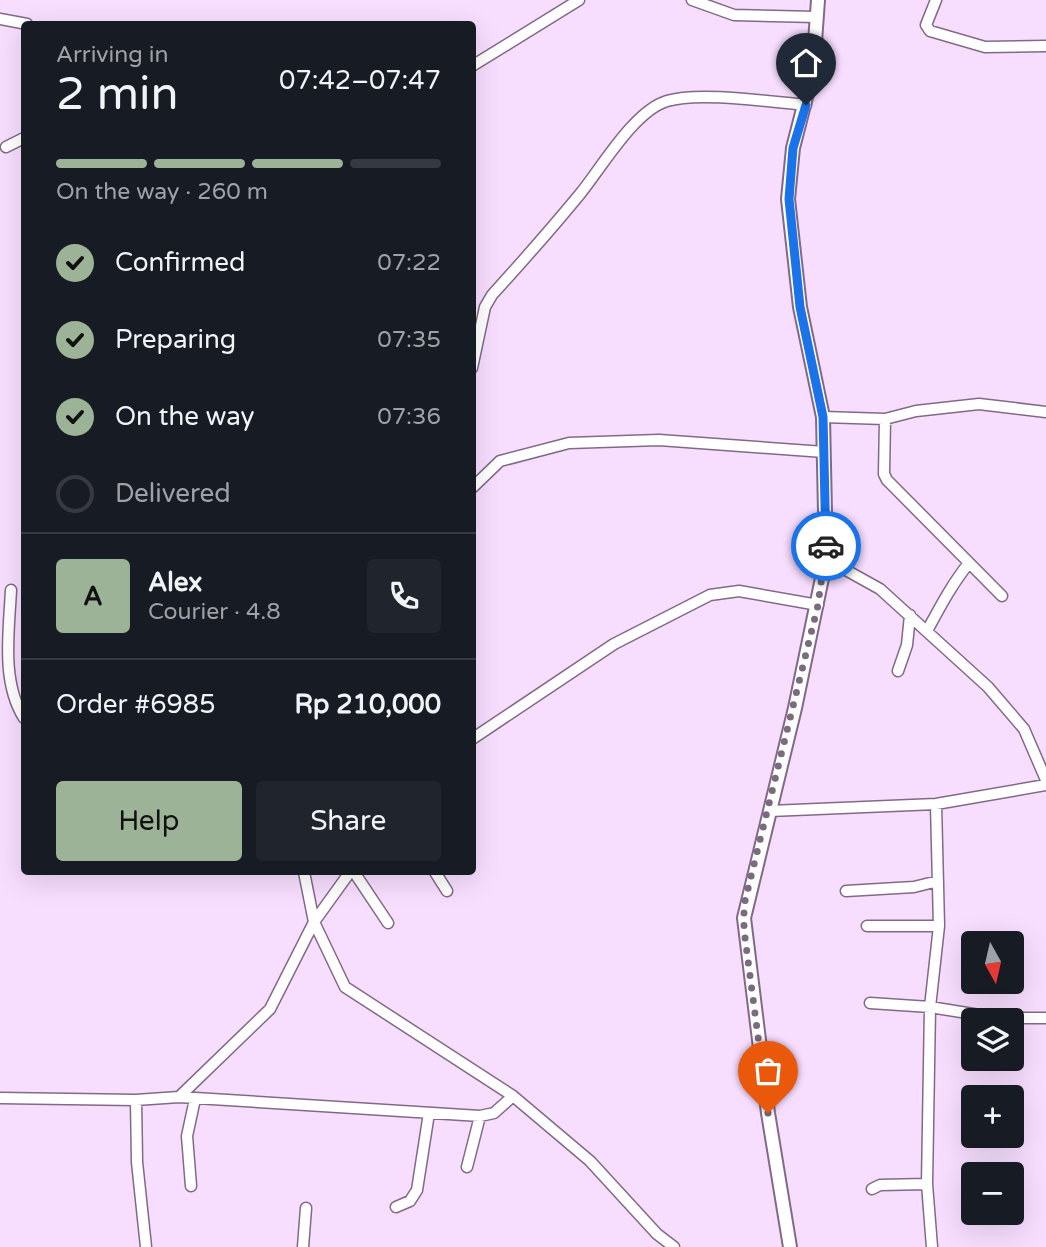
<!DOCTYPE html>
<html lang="en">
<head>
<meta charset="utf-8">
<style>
  body { margin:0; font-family:"Varela Round",sans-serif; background:#20242c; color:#f1f3f6; height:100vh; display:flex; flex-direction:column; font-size:26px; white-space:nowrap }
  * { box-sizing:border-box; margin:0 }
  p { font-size:23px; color:#9ea1a6 }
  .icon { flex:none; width:38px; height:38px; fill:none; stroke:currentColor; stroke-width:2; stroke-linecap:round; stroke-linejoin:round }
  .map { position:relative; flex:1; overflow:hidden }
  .drawer { position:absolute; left:21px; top:21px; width:455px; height:854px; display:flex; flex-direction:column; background:#171b24; border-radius:7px; box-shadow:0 7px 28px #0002 }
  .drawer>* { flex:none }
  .needle { width:46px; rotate:172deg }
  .tools { position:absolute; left:961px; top:931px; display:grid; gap:14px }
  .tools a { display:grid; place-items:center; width:63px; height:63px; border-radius:7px; background:#171b24; box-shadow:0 7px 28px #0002; font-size:35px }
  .pin { position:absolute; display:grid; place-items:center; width:60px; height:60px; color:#fff; margin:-72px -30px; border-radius:50% 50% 50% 0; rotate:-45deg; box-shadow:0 0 7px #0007 }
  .pin .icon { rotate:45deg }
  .courier { position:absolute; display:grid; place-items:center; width:70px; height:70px; margin:-35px; border:5px solid #1a73e8; border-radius:50%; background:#fff; color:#222; box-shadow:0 2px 9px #0007 }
  .headline em { font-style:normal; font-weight:600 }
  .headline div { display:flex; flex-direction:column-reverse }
  .headline { display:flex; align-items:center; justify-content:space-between; height:119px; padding:0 35px }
  h1 { font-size:46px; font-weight:600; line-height:52px }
  .bar { display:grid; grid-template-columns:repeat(4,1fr); gap:10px 7px; align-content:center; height:84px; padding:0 35px }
  .bar i { height:9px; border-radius:5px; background:#363941 }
  .bar .active { background:#9cb398 }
  .bar p { grid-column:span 4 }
  .line { display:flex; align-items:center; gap:18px; padding:0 35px; border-top:2px solid #363941 }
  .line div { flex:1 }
  .round { display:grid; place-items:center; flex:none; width:74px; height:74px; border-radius:7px; background:#20242c }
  ol { padding:0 35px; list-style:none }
  li { display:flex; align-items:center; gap:21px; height:77px }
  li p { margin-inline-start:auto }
  li .icon { padding:7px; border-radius:50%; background:#9cb398; color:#111; stroke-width:4 }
  li:last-child { color:#9ea1a6 }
  li i { width:38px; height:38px; border:4px solid #363941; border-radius:50% }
  .button { display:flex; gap:14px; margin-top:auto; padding:14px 35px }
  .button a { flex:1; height:80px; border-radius:7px; background:#9cb398; color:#111; font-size:28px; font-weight:600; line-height:80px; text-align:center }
  .button a+a { background:#20242c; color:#f1f3f6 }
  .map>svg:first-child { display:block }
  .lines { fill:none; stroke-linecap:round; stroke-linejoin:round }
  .minor-casing { stroke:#816a87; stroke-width:13 }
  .tertiary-casing { stroke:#816a87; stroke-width:16 }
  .minor { stroke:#fff; stroke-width:10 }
  .tertiary { stroke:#fff; stroke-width:12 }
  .done { stroke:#7a6b7f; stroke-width:7; stroke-dasharray:0 12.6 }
  .route { stroke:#1a73e8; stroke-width:9 }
</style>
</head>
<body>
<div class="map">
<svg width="1046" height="1247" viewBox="0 0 1046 1247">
  <rect width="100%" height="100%" fill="#f7ddfe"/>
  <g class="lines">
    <g class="minor-casing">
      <path id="minor" d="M 692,0 L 734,15 L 816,17
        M 936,0 L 926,25 L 930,31 L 985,47 L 1046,46
        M 0,19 L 27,24
        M 472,66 L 579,0
        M 6,147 L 24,138
        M 472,368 L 485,307 L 492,295 C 522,262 552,228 580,194 C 602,167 634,111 667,101 C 699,91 771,102 806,105
        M 823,417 L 885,419 L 916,411 L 979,404 L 1046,412
        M 885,419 L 884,474 L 887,480 L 1002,596
        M 472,488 L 500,461 L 569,443 L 659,440 L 824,452
        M 826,559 L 880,589 L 988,687 L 1024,729 L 1046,780
        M 11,590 C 9,631 1,682 24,718
        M 927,631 C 940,607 952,584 969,563
        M 898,671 L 907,645 L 910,615
        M 472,739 L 614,644 L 710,595 L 739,591 L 818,605
        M 770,811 L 936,804 L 1046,785
        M 304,872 L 314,922 L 345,987 L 513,1096 L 590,1161 L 657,1234 L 674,1247
        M 354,872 L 388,923
        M 435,872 L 447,891
        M 846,891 L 914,887 L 938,881
        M 867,926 L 939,926
        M 870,1003 L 930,1007 L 998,1018 L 1046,1018
        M 179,1097 L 480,1116 L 494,1113 L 513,1096
        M 0,1098 L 136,1100 L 179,1097 L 270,1009 L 314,922 L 350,872
        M 136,1100 L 137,1162 L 146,1247
        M 467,1167 L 480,1116
        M 191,1186 L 187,1136 L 195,1099
        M 872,1189 L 880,1185 L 927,1184
        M 396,1207 L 410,1201 L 417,1190 L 429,1113
        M 303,1247 L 306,1208
        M 932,1247 L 927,1184 L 930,1007 L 939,926 L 936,804"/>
    </g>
    <g class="tertiary-casing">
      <path id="tertiary" d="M 790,1247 L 768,1113 L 744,918 L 795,708 L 826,559 L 823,417 L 800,307 L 788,199 L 793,148 L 813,70 L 818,0"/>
    </g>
    <use href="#minor" class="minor"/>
    <use href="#tertiary" class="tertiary"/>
  </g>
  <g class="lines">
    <path class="done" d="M 768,1113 L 744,930 L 744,905 L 818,605 L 826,546"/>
    <path class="route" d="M 806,105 L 793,148 L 789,199 L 800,307 L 823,417 L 826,546"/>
  </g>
</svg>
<div class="tools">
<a><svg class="needle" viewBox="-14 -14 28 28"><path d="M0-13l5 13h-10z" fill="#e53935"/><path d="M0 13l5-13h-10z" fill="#9ea1a6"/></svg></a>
<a><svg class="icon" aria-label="layers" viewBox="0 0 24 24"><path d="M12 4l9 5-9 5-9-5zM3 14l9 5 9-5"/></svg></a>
<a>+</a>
<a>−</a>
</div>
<div class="pin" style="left:768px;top:1113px;background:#ea580c"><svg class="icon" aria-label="bag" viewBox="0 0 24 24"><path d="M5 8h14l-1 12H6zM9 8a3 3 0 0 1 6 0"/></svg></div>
<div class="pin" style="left:806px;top:105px;background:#1f2937"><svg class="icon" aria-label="home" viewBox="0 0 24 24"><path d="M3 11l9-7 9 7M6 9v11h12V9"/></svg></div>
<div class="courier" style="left:826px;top:546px"><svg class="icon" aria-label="car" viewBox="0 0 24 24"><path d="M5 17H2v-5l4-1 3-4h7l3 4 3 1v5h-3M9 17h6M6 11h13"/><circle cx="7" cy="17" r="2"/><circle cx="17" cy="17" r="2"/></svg></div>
<section class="drawer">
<div class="headline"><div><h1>2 min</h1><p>Arriving in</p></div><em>07:42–07:47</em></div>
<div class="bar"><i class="active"></i><i class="active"></i><i class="active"></i><i></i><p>On the way · 260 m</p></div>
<ol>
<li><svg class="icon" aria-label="check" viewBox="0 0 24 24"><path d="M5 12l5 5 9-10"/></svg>Confirmed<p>07:22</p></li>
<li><svg class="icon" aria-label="check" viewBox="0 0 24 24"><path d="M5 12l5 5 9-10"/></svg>Preparing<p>07:35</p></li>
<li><svg class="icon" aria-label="check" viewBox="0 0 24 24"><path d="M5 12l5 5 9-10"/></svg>On the way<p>07:36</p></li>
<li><i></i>Delivered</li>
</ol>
<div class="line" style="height:126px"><b class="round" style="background:#9cb398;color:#111">A</b><div><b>Alex</b><p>Courier · 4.8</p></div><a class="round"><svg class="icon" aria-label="phone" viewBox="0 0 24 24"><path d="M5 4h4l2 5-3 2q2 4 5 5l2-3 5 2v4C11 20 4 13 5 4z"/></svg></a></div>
<div class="line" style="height:91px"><div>Order #6985</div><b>Rp 210,000</b></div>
<div class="button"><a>Help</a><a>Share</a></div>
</section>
</div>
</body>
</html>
